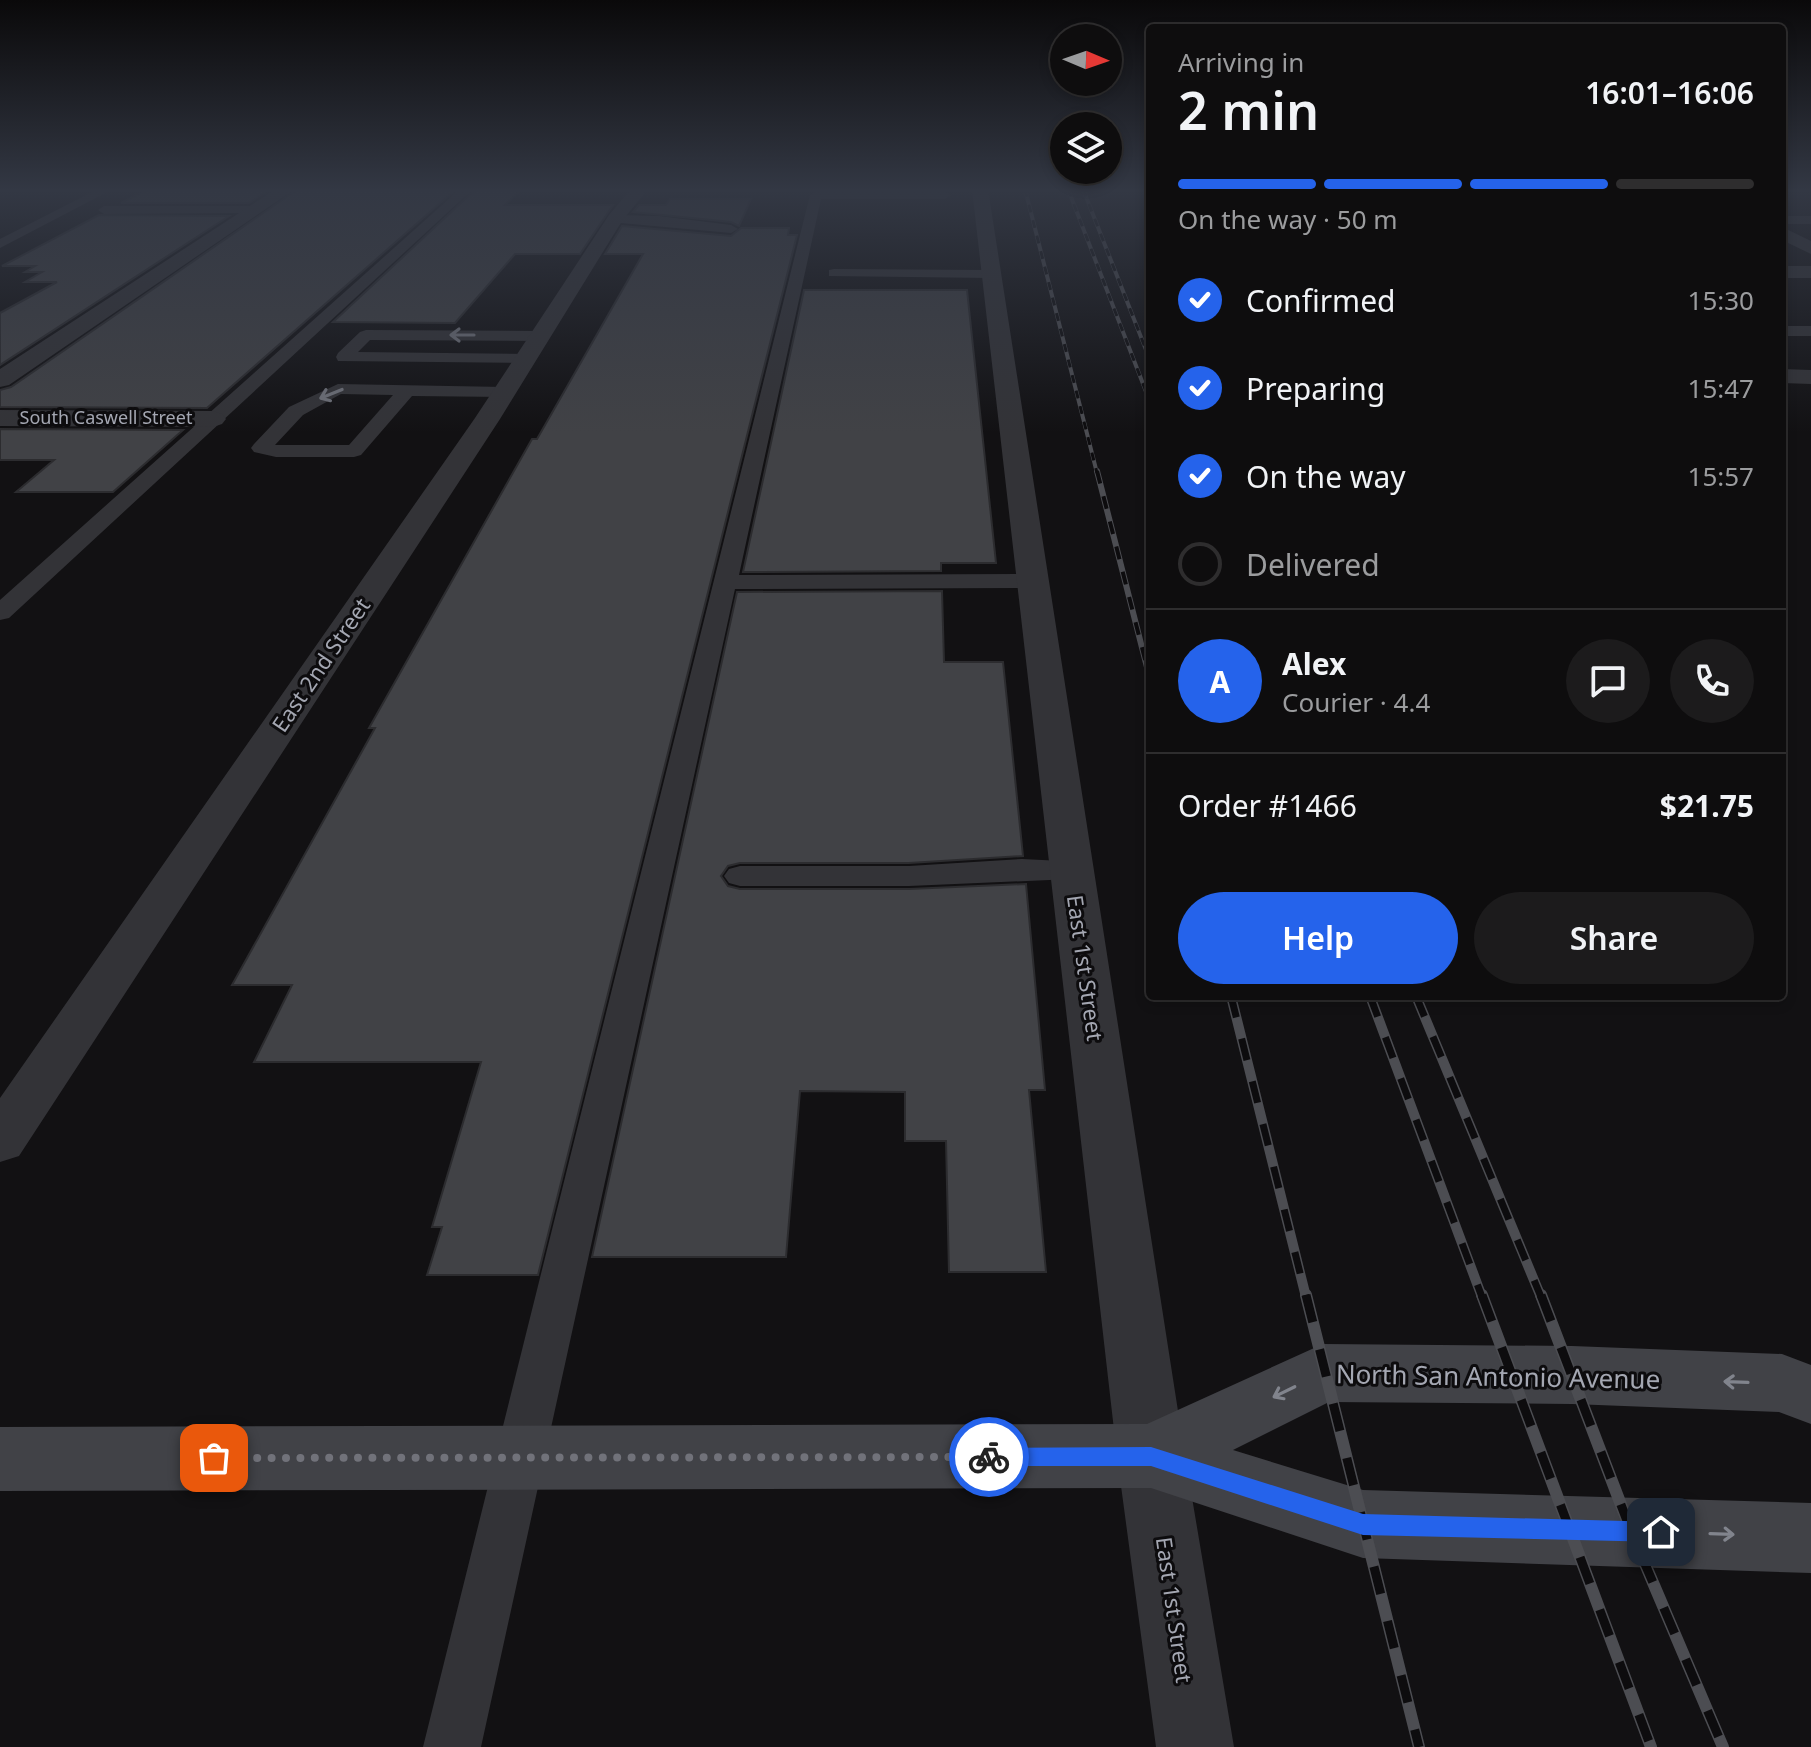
<!DOCTYPE html>
<html lang="en">
<head>
<meta charset="utf-8">
<style>
  body { margin:0; font-family:"Noto Sans",sans-serif; background:#1c1b1c; color:#f1f3f6; height:100vh; display:flex; flex-direction:column; font-size:30px; white-space:nowrap }
  * { box-sizing:border-box; margin:0 }
  p { font-size:26px; color:#9b9c9e }
  .icon { flex:none; width:44px; height:44px; fill:none; stroke:currentColor; stroke-width:2; stroke-linecap:round; stroke-linejoin:round }
  .map { position:relative; flex:1; overflow:hidden }
  .side { position:absolute; left:1146px; top:24px; width:640px; height:976px; display:flex; flex-direction:column; background:#0e0d0e; border-radius:8px; box-shadow:0 4px 12px #0003,0 0 0 2px #2e2d2e }
  .side>* { flex:none }
  .needle { width:52px; rotate:92deg }
  .controls { position:absolute; left:1050px; top:24px; display:grid; gap:16px }
  .controls a { display:grid; place-items:center; width:72px; height:72px; border-radius:50%; background:#0e0d0e; box-shadow:0 4px 12px #0003,0 0 0 2px #2e2d2e; font-size:40px }
  .pin { position:absolute; display:grid; place-items:center; width:68px; height:68px; color:#fff; margin:-34px; border-radius:16px; box-shadow:0 4px 12px #0006 }
  .courier { position:absolute; display:grid; place-items:center; width:80px; height:80px; margin:-40px; border:6px solid #2563eb; border-radius:50%; background:#fff; color:#222; box-shadow:0 2px 10px #0007 }
  .overview em { font-style:normal; font-weight:600 }
  .overview div { display:flex; flex-direction:column-reverse }
  .overview { display:flex; align-items:center; justify-content:space-between; height:136px; padding:0 32px }
  h1 { font-size:52px; font-weight:600; line-height:60px }
  .bar { display:grid; grid-template-columns:repeat(4,1fr); gap:12px 8px; align-content:center; height:96px; padding:0 32px }
  .bar i { height:10px; border-radius:6px; background:#2e2d2e }
  .bar .on { background:#2563eb }
  .bar p { grid-column:span 4 }
  .line { display:flex; align-items:center; gap:20px; padding:0 32px; border-top:2px solid #2e2d2e }
  .line div { flex:1 }
  .round { display:grid; place-items:center; flex:none; width:84px; height:84px; border-radius:42px; background:#1c1b1c }
  ol { padding:0 32px; list-style:none }
  li { display:flex; align-items:center; gap:24px; height:88px }
  li p { margin-inline-start:auto }
  li .icon { padding:8px; border-radius:50%; background:#2563eb; color:#fff; stroke-width:4 }
  li:last-child { color:#9b9c9e }
  li i { width:44px; height:44px; border:4px solid #2e2d2e; border-radius:50% }
  .cta { display:flex; gap:16px; margin-top:auto; padding:16px 32px }
  .cta a { flex:1; height:92px; border-radius:48px; background:#2563eb; color:#fff; font-size:32px; font-weight:600; line-height:92px; text-align:center }
  .cta a+a { background:#1c1b1c; color:#f1f3f6 }
  .map>svg:first-child { display:block }
  .building { fill:#414246; stroke:#2c2c2f; stroke-width:2 }
  .lines { fill:none; stroke-linecap:round; stroke-linejoin:round }
  .service { fill:#333337; fill-rule:evenodd }
  .minor { fill:#333337; fill-rule:evenodd }
  .tertiary { fill:#333337; fill-rule:evenodd }
  .secondary { fill:#414247; fill-rule:evenodd }
  .rail-far3-casing { stroke:#4c4d52; stroke-width:4 }
  .rail-far2-casing { stroke:#4c4d52; stroke-width:6 }
  .rail-far1-casing { stroke:#4c4d52; stroke-width:10 }
  .rail-casing { stroke:#4c4d52; stroke-width:12 }
  .rail-far3 { stroke:#0d0c0e; stroke-width:3; stroke-dasharray:8; stroke-linecap:butt }
  .rail-far2 { stroke:#0d0c0e; stroke-width:4; stroke-dasharray:13; stroke-linecap:butt }
  .rail-far1 { stroke:#0d0c0e; stroke-width:7; stroke-dasharray:22; stroke-linecap:butt }
  .rail { stroke:#0d0c0e; stroke-width:9; stroke-dasharray:28; stroke-linecap:butt }
  .oneway { stroke:#71737b }
  .oneway2 { stroke:#81848d }
  .route { fill:#2563eb }
  .done { stroke:#71727a; stroke-width:8; stroke-dasharray:0 14.4 }
  .labels { text-anchor:middle; stroke-width:6; stroke-linejoin:round; paint-order:stroke }
  .far-street-label { font-size:18px; fill:#a4a7b2; stroke:#0d0c0e }
  .street-label { font-size:22px; fill:#a4a7b2; stroke:#0d0c0e }
  .near-street-label { font-size:26px; fill:#a4a7b2; stroke:#0d0c0e }
</style>
</head>
<body>
<div class="map">
<svg width="1811" height="1747" viewBox="0 0 1811 1747">
  <rect width="100%" height="100%" fill="#121113"/>
  <path class="building" d="M 148,189 L 270,189 L 249,203 L 121,203 Z
    M 298,189 L 456,189 L 207,408 L 0,407 L 0,390 L 11,387 Z
    M 476,189 L 521,189 L 505,205 L 613,205 L 580,254 L 515,254 L 455,323 L 333,322 Z
    M 670,199 L 751,199 L 739,226 L 731,222 L 633,212 L 639,205 L 666,205 Z
    M 99,215 L 229,216 L 0,365 L 0,313 L 57,282 L 25,282 L 42,272 L 25,272 L 35,266 L 2,266 Z
    M 622,226 L 731,236 L 741,228 L 789,228 L 788,235 L 797,235 L 538,1275 L 427,1275 L 442,1227 L 432,1227 L 481,1062 L 254,1062 L 292,985 L 232,985 L 375,728 L 369,728 L 532,439 L 537,439 L 643,254 L 605,254 Z
    M 804,290 L 967,290 L 996,563 L 941,563 L 941,571 L 743,572 Z
    M 0,429 L 183,430 L 113,492 L 16,492 L 54,460 L 0,460 Z
    M 942,591 L 944,662 L 1003,662 L 1023,856 L 909,863 L 740,863 L 728,866 L 721,876 L 728,886 L 740,889 L 909,889 L 1026,884 L 1045,1090 L 1029,1090 L 1046,1272 L 949,1272 L 946,1141 L 905,1141 L 905,1092 L 800,1091 L 786,1257 L 592,1257 L 737,592 Z"/>
  <g class="lines">
    <path class="service" d="M 98,189 L 113,189 L 0,248 L 0,239 Z
      M 460,189 L 473,189 L 9,618 L 0,620 L 0,600 Z
      M 816,191 L 945,191 L 951,195 L 945,199 L 821,199 L 739,575 L 1033,574 L 1041,576 L 1045,581 L 1041,586 L 1033,588 L 735,589 L 481,1747 L 423,1747 L 810,195 Z
      M 254,206 L 258,207 L 258,213 L 104,214 L 98,210 L 104,206 Z
      M 615,215 L 659,216 L 731,225 L 738,229 L 731,233 L 610,222 L 610,216 Z
      M 1782,216 L 1811,216 L 1811,224 L 1782,224 Z
      M 834,269 L 991,270 L 998,274 L 991,278 L 829,276 L 829,270 Z
      M 1782,326 L 1811,326 L 1811,336 L 1782,336 Z
      M 366,330 L 540,331 L 548,336 L 540,341 L 370,340 L 358,352 L 532,354 L 535,358 L 532,362 L 526,363 L 338,361 L 336,357 L 338,353 L 360,332 Z
      M 338,384 L 505,387 L 514,392 L 505,397 L 412,396 L 361,455 L 354,457 L 276,457 L 254,452 L 251,448 L 254,444 L 289,407 ZM 341,394 L 393,395 L 349,445 L 275,445 L 303,415 Z
      M 1022,859 L 1083,862 L 1088,869 L 1083,876 L 1072,879 L 909,886 L 740,886 L 729,883 L 724,876 L 729,869 L 740,866 L 909,866 Z"/>
    <path class="minor" d="M 276,189 L 295,189 L 9,385 L 0,387 L 0,369 Z
      M 631,189 L 648,189 L 622,221 L 500,419 L 19,1156 L 0,1162 L 0,1098 L 475,418 L 609,215 Z
      M 972,189 L 988,189 L 1185,1456 L 1234,1747 L 1156,1747 L 1117,1456 Z
      M 1782,266 L 1811,266 L 1811,278 L 1782,278 Z
      M 1782,369 L 1811,370 L 1811,384 L 1782,383 Z
      M 0,410 L 213,411 L 222,414 L 226,419 L 222,424 L 213,427 L 0,426 Z"/>
    <path class="tertiary" d="M 1782,227 L 1811,241 L 1811,254 L 1782,240 Z"/>
    <path class="secondary" d="M 1323,1344 L 1572,1346 L 1782,1354 L 1811,1365 L 1811,1424 L 1779,1412 L 1572,1404 L 1329,1402 L 1233,1450 L 1363,1490 L 1811,1503 L 1811,1573 L 1363,1558 L 1151,1488 L 0,1491 L 0,1427 L 1147,1424 Z"/>
    <g class="rail-far3-casing">
      <path id="rail-far3" d="M 1025,189 L 1097,473
        M 1068,189 L 1150,402
        M 1083,189 L 1150,360"/>
    </g>
    <g class="rail-far2-casing">
      <path id="rail-far2" d="M 1097,471 L 1150,679"/>
    </g>
    <g class="rail-far1-casing">
      <path id="rail-far1" d="M 1231,996 L 1306,1297
        M 1370,996 L 1482,1297
        M 1416,996 L 1541,1297"/>
    </g>
    <g class="rail-casing">
      <path id="rail" d="M 1306,1295 L 1419,1747
        M 1482,1295 L 1651,1747
        M 1541,1295 L 1631,1531 L 1723,1747"/>
    </g>
    <use href="#rail-far3" class="rail-far3"/>
    <use href="#rail-far2" class="rail-far2"/>
    <use href="#rail-far1" class="rail-far1"/>
    <use href="#rail" class="rail"/>
  </g>
  <defs><path id="oneway-shaft" d="M-6 0H5M1.5-3L5.5 0L1.5 3" fill="none" stroke-width="1.6" stroke-linecap="round" stroke-linejoin="round" transform="scale(2)"/></defs>
  <g class="oneway">
    <use href="#oneway-shaft" transform="translate(462 335) rotate(-180)"/>
    <use href="#oneway-shaft" transform="translate(331 394) rotate(158)"/>
  </g>
  <g class="oneway2">
    <use href="#oneway-shaft" transform="translate(1736 1382) rotate(-178)"/>
    <use href="#oneway-shaft" transform="translate(1284 1392) rotate(154)"/>
    <use href="#oneway-shaft" transform="translate(1722 1534) rotate(2)"/>
  </g>
  <linearGradient id="sky" x2="0" y2="1"><stop stop-color="#0a090a"/><stop offset="0.44" stop-color="#333844"/><stop offset="1" stop-color="#333844" stop-opacity="0"/></linearGradient>
  <rect width="1811" height="433" fill="url(#sky)"/>
  <path class="route" d="M 1151,1447 L 1363,1514 L 1661,1522 L 1668,1525 L 1671,1532 L 1668,1539 L 1661,1542 L 1363,1535 L 1151,1466 L 989,1466 L 982,1464 L 979,1457 L 982,1450 L 989,1448 Z"/>
  <g class="lines">
    <path class="done" d="M 214,1458 L 989,1457"/>
  </g>
  <g class="labels">
    <g class="far-street-label">
      <text x="106" y="424">South Caswell Street</text>
    </g>
    <g class="street-label">
      <text transform="translate(321 665) rotate(-56)" y="8">East 2nd Street</text>
      <text transform="translate(1085 968) rotate(82)" y="8">East 1st Street</text>
      <text transform="translate(1174 1610) rotate(82)" y="8">East 1st Street</text>
    </g>
    <g class="near-street-label">
      <text transform="translate(1498 1377) rotate(1)" y="9">North San Antonio Avenue</text>
    </g>
  </g>
</svg>
<div class="controls">
<a><svg class="needle" viewBox="-14 -14 28 28"><path d="M0-13l5 13h-10z" fill="#e53935"/><path d="M0 13l5-13h-10z" fill="#9b9c9e"/></svg></a>
<a><svg class="icon" aria-label="layers" viewBox="0 0 24 24"><path d="M12 4l9 5-9 5-9-5zM3 14l9 5 9-5"/></svg></a>
</div>
<div class="pin" style="left:214px;top:1458px;background:#ea580c"><svg class="icon" aria-label="bag" viewBox="0 0 24 24"><path d="M5 8h14l-1 12H6zM9 8a3 3 0 0 1 6 0"/></svg></div>
<div class="pin" style="left:1661px;top:1532px;background:#1f2937"><svg class="icon" aria-label="home" viewBox="0 0 24 24"><path d="M3 11l9-7 9 7M6 9v11h12V9"/></svg></div>
<div class="courier" style="left:989px;top:1457px"><svg class="icon" aria-label="bike" viewBox="0 0 24 24"><circle cx="6" cy="16" r="4"/><circle cx="18" cy="16" r="4"/><path d="M6 16l4-8h5l3 8M10 8l3 8H6M13 5h3"/></svg></div>
<section class="side">
<div class="overview"><div><h1>2 min</h1><p>Arriving in</p></div><em>16:01–16:06</em></div>
<div class="bar"><i class="on"></i><i class="on"></i><i class="on"></i><i></i><p>On the way · 50 m</p></div>
<ol>
<li><svg class="icon" aria-label="check" viewBox="0 0 24 24"><path d="M5 12l5 5 9-10"/></svg>Confirmed<p>15:30</p></li>
<li><svg class="icon" aria-label="check" viewBox="0 0 24 24"><path d="M5 12l5 5 9-10"/></svg>Preparing<p>15:47</p></li>
<li><svg class="icon" aria-label="check" viewBox="0 0 24 24"><path d="M5 12l5 5 9-10"/></svg>On the way<p>15:57</p></li>
<li><i></i>Delivered</li>
</ol>
<div class="line" style="height:144px"><b class="round" style="background:#2563eb;color:#fff">A</b><div><b>Alex</b><p>Courier · 4.4</p></div><a class="round"><svg class="icon" aria-label="chat" viewBox="0 0 24 24"><path d="M4 5h16v11H9l-5 4z"/></svg></a><a class="round"><svg class="icon" aria-label="phone" viewBox="0 0 24 24"><path d="M5 4h4l2 5-3 2q2 4 5 5l2-3 5 2v4C11 20 4 13 5 4z"/></svg></a></div>
<div class="line" style="height:104px"><div>Order #1466</div><b>$21.75</b></div>
<div class="cta"><a>Help</a><a>Share</a></div>
</section>
</div>
</body>
</html>
